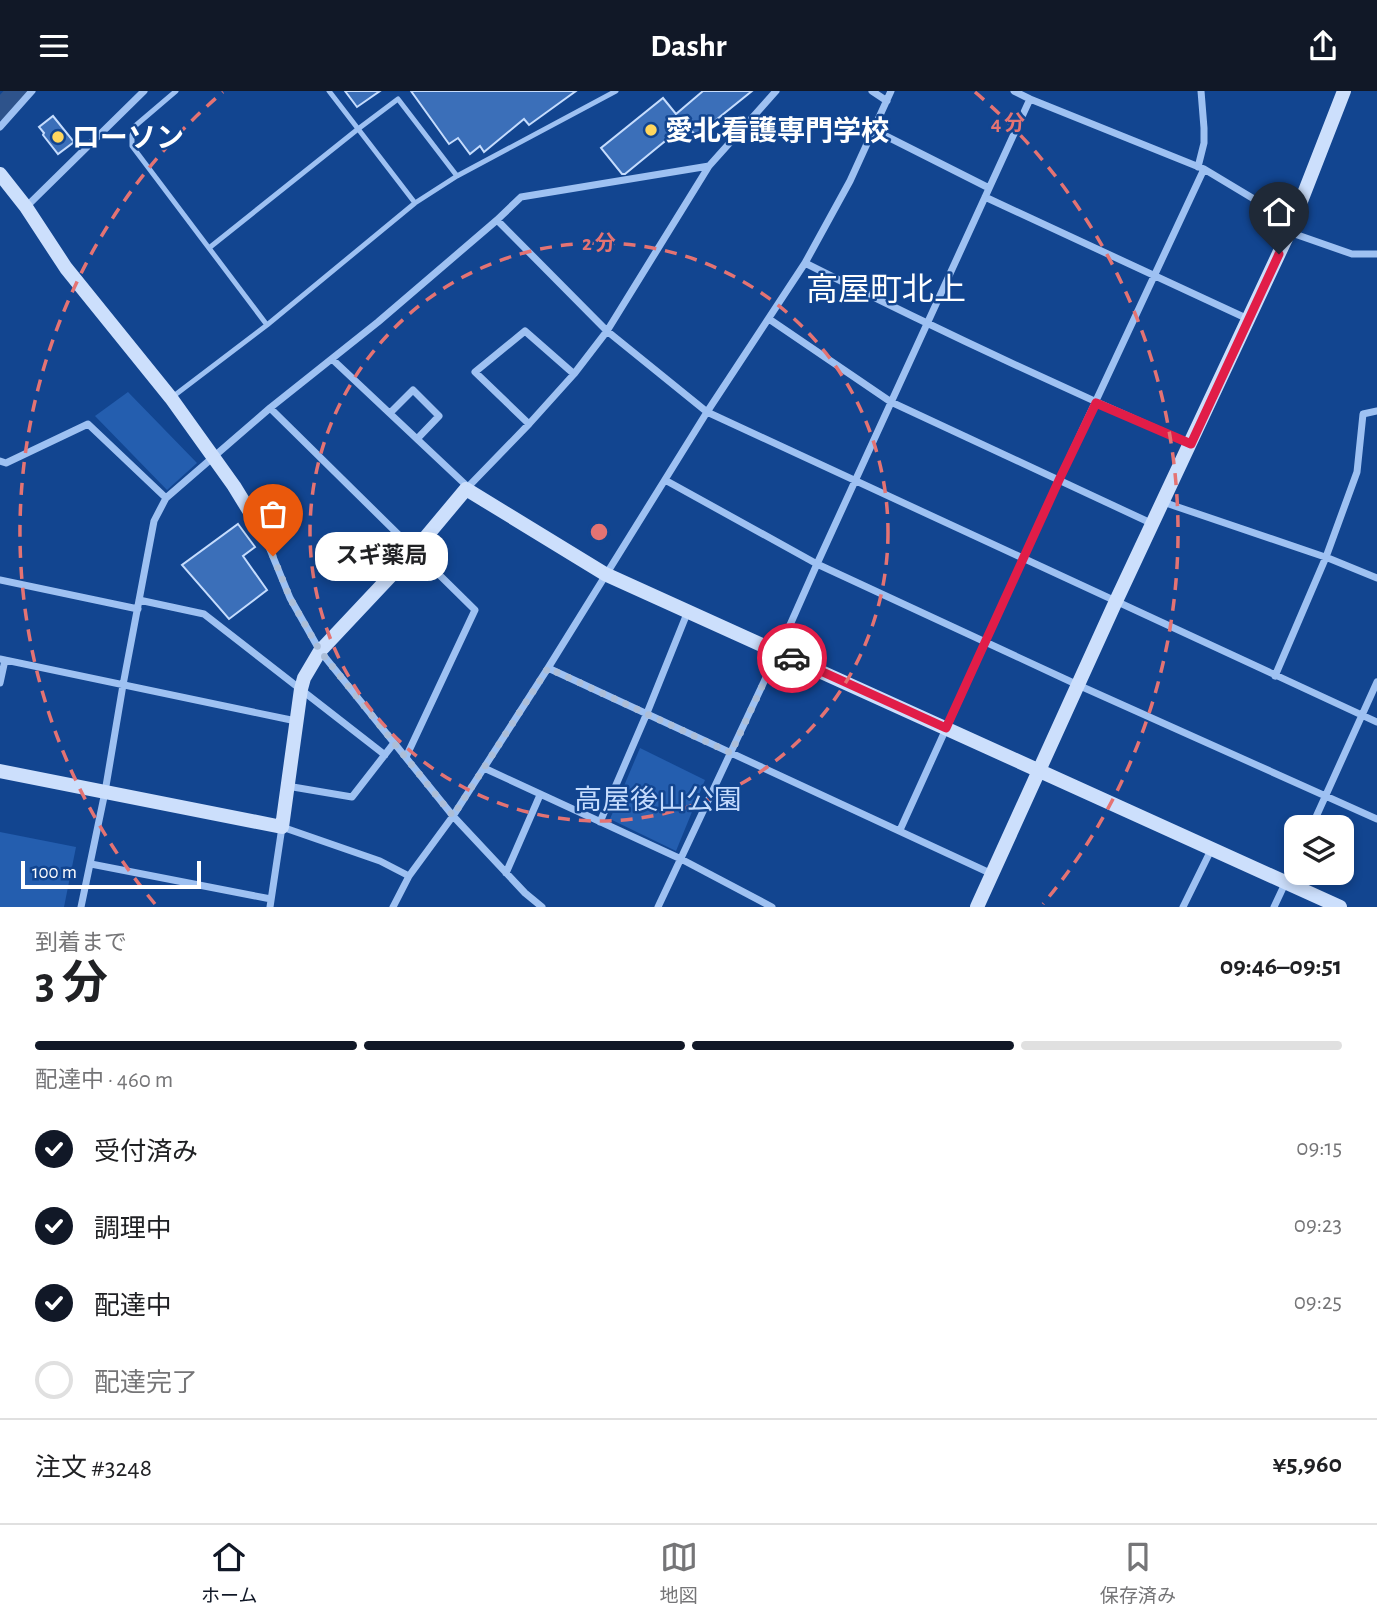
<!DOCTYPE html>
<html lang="ja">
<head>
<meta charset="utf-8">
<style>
  body { margin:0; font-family:"Alegreya Sans","Noto Sans JP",sans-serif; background:#f2f2f2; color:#202124; height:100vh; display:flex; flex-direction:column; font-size:26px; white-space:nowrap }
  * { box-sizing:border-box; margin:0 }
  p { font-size:23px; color:#757577 }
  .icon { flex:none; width:38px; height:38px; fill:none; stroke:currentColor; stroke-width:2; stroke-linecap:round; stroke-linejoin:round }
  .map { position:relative; height:816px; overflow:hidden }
  .sheet { display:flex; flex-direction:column; background:#fff; flex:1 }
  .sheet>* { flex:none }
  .buttons { position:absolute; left:1284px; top:724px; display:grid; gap:14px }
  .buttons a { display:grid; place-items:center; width:70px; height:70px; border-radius:14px; background:#fff; box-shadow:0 4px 10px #0003; font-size:35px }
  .scale { position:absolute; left:21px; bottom:18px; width:180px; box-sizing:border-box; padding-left:7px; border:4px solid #fff; border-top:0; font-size:19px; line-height:24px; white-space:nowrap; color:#fff; -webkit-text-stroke:5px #124590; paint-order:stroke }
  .pin { position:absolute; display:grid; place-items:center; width:60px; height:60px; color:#fff; margin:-72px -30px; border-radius:50% 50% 50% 0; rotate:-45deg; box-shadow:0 0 7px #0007 }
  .pin .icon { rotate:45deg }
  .courier { position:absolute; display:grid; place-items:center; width:70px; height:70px; margin:-35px; border:5px solid #e11d48; border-radius:50%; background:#fff; color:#222; box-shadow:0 2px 9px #0007 }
  .bubble { position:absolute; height:49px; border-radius:21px; background:#fff; box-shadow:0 4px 10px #0003; font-size:23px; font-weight:700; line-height:49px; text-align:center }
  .summary em { font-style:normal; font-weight:700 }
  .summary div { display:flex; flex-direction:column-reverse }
  .summary { display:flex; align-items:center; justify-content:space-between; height:119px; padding:0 35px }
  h1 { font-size:46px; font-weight:700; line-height:52px }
  .bar { display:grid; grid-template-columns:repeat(4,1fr); gap:10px 7px; align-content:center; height:84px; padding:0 35px }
  .bar i { height:9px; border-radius:5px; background:#e0e0e0 }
  .bar .on { background:#111827 }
  .bar p { grid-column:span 4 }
  .line { display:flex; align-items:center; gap:18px; padding:0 35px; border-top:2px solid #e0e0e0 }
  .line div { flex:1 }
  ol { padding:0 35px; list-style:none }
  li { display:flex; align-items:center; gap:21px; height:77px }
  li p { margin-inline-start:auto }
  li .icon { padding:7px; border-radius:50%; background:#111827; color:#fff; stroke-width:4 }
  li:last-child { color:#757577 }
  li i { width:38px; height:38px; border:4px solid #e0e0e0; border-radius:50% }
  header { display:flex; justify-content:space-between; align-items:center; height:91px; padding:0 35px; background:#111827; color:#fff; font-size:32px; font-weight:700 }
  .dock { display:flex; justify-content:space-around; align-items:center; height:98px; border-top:2px solid #e0e0e0; background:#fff; font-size:19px; color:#757577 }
  .dock a { display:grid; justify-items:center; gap:4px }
  .dock .on { color:#111827 }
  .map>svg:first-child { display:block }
  .green { fill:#245eaf }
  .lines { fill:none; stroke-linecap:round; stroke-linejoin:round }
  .river { stroke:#2e538b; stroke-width:21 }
  .building { fill:#3b6fb9; stroke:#c5dcfd; stroke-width:2 }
  .lane { stroke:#9ec1f2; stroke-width:5 }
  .street { stroke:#9ec1f2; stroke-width:7 }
  .secondary { stroke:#ccdffc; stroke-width:14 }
  .done { stroke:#acbed8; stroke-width:7; stroke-dasharray:0 12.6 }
  .route { stroke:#e11d48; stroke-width:9 }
  .ring { fill:none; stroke:#e47373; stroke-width:3.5; stroke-dasharray:12 9 }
  .poi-dot { fill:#ffd65e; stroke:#124590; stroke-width:2.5 }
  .labels { text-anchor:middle; stroke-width:5; stroke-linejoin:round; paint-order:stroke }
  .poi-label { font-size:28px; font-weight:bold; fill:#fff; stroke:#124590; text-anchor:start }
  .park-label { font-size:28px; fill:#c5dcfd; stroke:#124590 }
  .quarter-label { font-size:32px; fill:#fff; stroke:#124590 }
  .centre { fill:#e47373; stroke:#124590; stroke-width:3.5 }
  .ring-label { font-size:21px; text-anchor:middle; font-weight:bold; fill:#e47373; stroke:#124590; stroke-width:5; stroke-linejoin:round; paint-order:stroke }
</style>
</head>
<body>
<header><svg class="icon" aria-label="menu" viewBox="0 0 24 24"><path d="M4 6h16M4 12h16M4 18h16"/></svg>Dashr<svg class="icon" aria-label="share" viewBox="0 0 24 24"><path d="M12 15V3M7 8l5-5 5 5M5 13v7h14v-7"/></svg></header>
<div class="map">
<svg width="1377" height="816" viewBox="0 0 1377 816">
  <rect width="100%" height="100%" fill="#124590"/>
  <path class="green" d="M 128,301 L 197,372 L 167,399 L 95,325 Z
    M 640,657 L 705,689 L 676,760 L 610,728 Z
    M 0,741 L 76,756 L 64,816 L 0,816 Z"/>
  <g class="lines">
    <path class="river" d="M 0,19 L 18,0"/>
  </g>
  <path class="building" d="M 345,0 L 380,0 L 357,16 Z
    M 411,0 L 576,0 L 529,34 L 524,28 L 484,61 L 480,55 L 470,63 L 458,47 L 449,53 Z
    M 703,0 L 752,0 L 696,45 L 686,33 L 625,83 L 622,83 L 601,57 L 663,7 L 676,23 Z
    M 53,25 L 74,51 L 58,63 L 43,44 L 44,42 L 39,36 Z
    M 238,433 L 255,456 L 243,465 L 267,499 L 229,528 L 182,474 Z"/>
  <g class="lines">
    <path class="lane" d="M 176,0 L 135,35 L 132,44 L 132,55 L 267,234
      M 329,0 L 415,112
      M 209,157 L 358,38 L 398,8 L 457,85
      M 171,307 L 267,234 L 415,112 L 457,85 L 616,0"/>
    <path class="street" d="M 872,0 L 887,10
      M 1014,0 L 1030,8 L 1204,78 L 1292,131
      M 0,36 L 32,0
      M 874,39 L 989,97
      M 1198,76 L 1204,52 L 1204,37 L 1201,0
      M 985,106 L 1248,228
      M 26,116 L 144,0
      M 497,129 L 521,106 L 709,75 L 776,0
      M 1289,141 L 1352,163 L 1377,163
      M 805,172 C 932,236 1060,296 1191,353
      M 769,228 L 891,311 L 1153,433
      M 332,268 L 468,396
      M 270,317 L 475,519 L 406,666
      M 390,322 L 413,299 L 439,325 L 417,348
      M 529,333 L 475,281 L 525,240 L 574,283
      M 0,370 L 6,372 L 88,333 L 166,407
      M 665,389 L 817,473 L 1078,594 L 1377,728
      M 466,398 L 529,333 L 574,283 L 607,240 L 709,75
      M 1163,411 L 1328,467 L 1377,487
      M 264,444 L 290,507 L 320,560 L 453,725 L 525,802 L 542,816
      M 0,489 L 138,518
      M 139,509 L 204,523 L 385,664
      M 0,568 L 296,630
      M 548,577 L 992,783
      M 1275,585 L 1326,466 L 1357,381 L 1363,323 L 1377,320
      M 0,592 L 5,569
      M 484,677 L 681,768 L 772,816
      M 287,695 L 352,706 L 394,652
      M 600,731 L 647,622 L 688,520
      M 1311,737 L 1377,591
      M 900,739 L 1059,389 L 1204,78
      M 91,773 L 271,808
      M 506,782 L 540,704
      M 81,816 L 105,701 L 123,594 L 154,430 L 166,407 L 270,317 L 378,231 L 497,129 L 607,240 L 707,321 L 1377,631
      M 270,816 L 282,736 L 380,770 L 409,785
      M 393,816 L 409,785 L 453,725 L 548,577 L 707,321 L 805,172 L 850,90 L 891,0
      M 658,816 L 778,561 L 817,473 L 1030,8
      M 1183,816 L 1212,757
      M 1274,816 L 1297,767"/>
    <path class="secondary" d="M 0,83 L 26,116 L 66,177 L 171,307 L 234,395 L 264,444
      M 0,680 L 282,736 L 301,598 L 304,587 L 320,560 L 415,459 L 466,398 L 605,483 L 1340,816
      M 977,816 L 1116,510 L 1289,141 L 1344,0"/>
  </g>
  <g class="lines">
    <path class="done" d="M 273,465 L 290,507 L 320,560 L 453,725 L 548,577 L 731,662 L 778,561 L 792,567"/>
    <path class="route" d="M 792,567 L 946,637 L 1059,389 L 1096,312 L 1191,353 L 1279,163"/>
  </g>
  <g class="ring">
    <circle cx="599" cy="441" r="289"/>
    <path d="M155 813A579 579 0 0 1 223 1M975 1A579 579 0 0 1 1043 813"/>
  </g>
  <g class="poi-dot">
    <circle cx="651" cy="39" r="7"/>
    <circle cx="58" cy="46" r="7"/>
  </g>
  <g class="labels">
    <g class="poi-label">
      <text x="665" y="49">愛北看護専門学校</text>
      <text x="72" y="56">ローソン</text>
    </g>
    <g class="park-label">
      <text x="658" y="718">高屋後山公園</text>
    </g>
    <g class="quarter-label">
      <text x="886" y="209">高屋町北上</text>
    </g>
  </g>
  <circle cx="599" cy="441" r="10" class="centre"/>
  <g class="ring-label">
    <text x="1008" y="39">4 分</text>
    <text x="599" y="159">2 分</text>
  </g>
</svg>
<div class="buttons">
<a><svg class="icon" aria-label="layers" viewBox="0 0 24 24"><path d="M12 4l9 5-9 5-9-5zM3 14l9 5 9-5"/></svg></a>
</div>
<div class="scale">100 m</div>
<div class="pin" style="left:273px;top:465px;background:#ea580c"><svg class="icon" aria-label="bag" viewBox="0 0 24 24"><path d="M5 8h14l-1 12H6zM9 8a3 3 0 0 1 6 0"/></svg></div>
<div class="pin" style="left:1279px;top:163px;background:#1f2937"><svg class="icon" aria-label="home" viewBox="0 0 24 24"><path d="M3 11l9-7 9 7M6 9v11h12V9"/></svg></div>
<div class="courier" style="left:792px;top:567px"><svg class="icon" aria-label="car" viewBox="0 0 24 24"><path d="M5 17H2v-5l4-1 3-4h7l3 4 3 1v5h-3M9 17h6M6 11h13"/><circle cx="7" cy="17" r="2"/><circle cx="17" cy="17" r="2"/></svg></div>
<div class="bubble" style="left:315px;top:441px;width:133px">スギ薬局</div>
</div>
<section class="sheet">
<div class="summary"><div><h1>3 分</h1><p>到着まで</p></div><em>09:46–09:51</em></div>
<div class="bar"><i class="on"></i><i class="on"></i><i class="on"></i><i></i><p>配達中 · 460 m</p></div>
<ol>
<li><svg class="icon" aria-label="check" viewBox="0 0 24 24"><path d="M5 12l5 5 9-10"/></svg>受付済み<p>09:15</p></li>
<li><svg class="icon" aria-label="check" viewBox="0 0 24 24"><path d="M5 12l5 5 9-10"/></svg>調理中<p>09:23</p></li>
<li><svg class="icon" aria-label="check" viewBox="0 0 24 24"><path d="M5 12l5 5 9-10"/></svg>配達中<p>09:25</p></li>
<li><i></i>配達完了</li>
</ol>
<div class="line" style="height:91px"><div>注文 #3248</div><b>¥5,960</b></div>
</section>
<nav class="dock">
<a class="on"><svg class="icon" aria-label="home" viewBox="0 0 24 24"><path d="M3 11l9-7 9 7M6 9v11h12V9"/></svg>ホーム</a>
<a><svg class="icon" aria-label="map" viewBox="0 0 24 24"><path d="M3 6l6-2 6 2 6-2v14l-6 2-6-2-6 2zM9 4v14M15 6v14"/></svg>地図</a>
<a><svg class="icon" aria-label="saved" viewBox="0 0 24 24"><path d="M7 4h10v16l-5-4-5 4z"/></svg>保存済み</a>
</nav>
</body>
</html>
